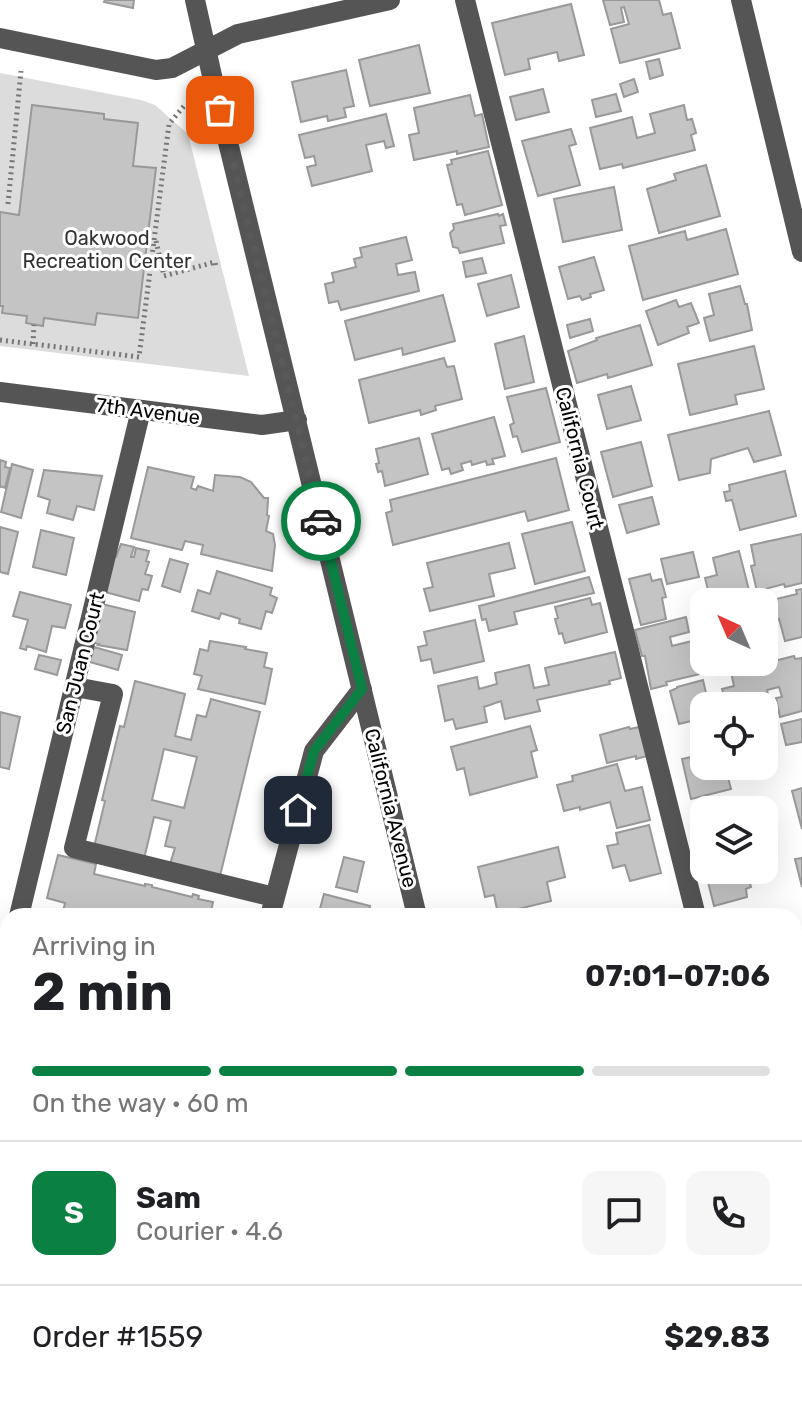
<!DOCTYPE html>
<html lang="en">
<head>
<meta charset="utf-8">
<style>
  body { margin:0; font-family:Rubik,sans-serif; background:#f6f6f6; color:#202124; height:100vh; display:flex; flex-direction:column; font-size:30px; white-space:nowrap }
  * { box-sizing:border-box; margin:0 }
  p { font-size:26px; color:#757577 }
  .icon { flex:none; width:44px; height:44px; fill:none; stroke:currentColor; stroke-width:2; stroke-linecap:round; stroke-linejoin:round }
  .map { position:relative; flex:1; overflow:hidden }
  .side { position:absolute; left:0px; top:908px; width:802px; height:498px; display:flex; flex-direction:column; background:#fff; border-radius:24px 24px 0 0; box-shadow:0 8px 32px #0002 }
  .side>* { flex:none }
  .needle { width:52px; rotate:316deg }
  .controls { position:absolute; left:690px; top:588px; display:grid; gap:16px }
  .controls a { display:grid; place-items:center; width:88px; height:88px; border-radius:16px; background:#fff; box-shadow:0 8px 32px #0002; font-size:40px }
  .pin { position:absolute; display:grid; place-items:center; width:68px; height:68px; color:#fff; margin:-34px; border-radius:16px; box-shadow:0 4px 12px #0006 }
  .courier { position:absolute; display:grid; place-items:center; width:80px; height:80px; margin:-40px; border:6px solid #0b8043; border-radius:50%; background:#fff; color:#222; box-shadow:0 2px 10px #0007 }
  .overview em { font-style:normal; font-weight:700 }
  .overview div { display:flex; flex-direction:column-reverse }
  .overview { display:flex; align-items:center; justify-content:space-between; height:136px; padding:0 32px }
  h1 { font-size:52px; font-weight:700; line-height:60px }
  .bar { display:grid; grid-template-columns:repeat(4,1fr); gap:12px 8px; align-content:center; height:96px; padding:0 32px }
  .bar i { height:10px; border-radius:6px; background:#e0e0e0 }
  .bar .current { background:#0b8043 }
  .bar p { grid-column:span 4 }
  .line { display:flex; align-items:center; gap:20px; padding:0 32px; border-top:2px solid #e0e0e0 }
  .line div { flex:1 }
  .round { display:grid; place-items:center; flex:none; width:84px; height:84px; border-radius:16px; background:#f6f6f6 }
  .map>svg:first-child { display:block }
  .green { fill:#dcdcdc }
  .building { fill:#c4c4c4; stroke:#999; stroke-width:2; fill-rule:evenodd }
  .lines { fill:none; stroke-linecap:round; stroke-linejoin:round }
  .path { stroke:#777; stroke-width:5; stroke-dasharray:2 4; stroke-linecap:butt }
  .minor { stroke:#555; stroke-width:20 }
  .done { stroke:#595959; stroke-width:8; stroke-dasharray:0 14.4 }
  .route { stroke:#0b8043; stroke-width:10 }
  .labels { text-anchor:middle; stroke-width:6; stroke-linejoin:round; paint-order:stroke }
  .park-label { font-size:20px; fill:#333; stroke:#fff }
  .street-label { font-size:20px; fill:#000; stroke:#fff }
</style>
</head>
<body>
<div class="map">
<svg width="802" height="1405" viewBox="0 0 802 1405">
  <rect width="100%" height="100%" fill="#fff"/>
  <path class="green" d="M 0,73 L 141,100 L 155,105 L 188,134 L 249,376 L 0,346 Z"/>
  <path class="building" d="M 105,0 L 134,0 L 133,8 L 104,2 Z
    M 603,0 L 659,0 L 663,15 L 671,13 L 680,48 L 620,63 L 611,29 L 629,24 L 624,7 L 621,8 L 624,22 L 610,25 Z
    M 571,4 L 584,55 L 559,61 L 557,52 L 528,59 L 530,69 L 505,75 L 492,23 Z
    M 419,45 L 430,93 L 370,106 L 359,60 Z
    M 659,59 L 663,75 L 650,79 L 646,62 Z
    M 346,70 L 354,106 L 344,108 L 346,117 L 328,121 L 327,116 L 301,122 L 292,82 Z
    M 634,79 L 638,92 L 624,97 L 620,84 Z
    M 543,89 L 549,112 L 516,120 L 510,97 Z
    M 616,94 L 621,111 L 596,117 L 592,100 Z
    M 470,95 L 475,116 L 482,114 L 489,147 L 457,154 L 457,151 L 414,160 L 409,135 L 419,133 L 414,108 Z
    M 32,105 L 104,114 L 104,119 L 138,123 L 133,166 L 156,168 L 138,318 L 97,313 L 95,325 L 44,318 L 43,326 L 26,323 L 27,316 L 2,313 L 3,306 L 0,306 L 0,212 L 19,215 Z
    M 684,105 L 687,120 L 692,119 L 696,133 L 691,135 L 695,150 L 623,168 L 622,164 L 600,169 L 590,128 L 632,117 L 637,138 L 655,133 L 650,114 Z
    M 386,114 L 394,146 L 386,148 L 384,141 L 366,145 L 372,171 L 312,186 L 307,167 L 316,165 L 314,156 L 305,158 L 299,135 Z
    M 571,129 L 576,144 L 569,146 L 580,185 L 538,196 L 522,141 Z
    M 488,151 L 502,205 L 465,215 L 462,204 L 457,205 L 447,165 L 452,164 L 451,160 Z
    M 706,165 L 720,216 L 659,233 L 647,189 L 676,180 L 674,174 Z
    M 614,187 L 622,230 L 563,242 L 554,199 Z
    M 498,214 L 499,216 L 503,214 L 506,225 L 500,226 L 504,243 L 460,253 L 458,248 L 453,247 L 450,233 L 454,229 L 453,224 Z
    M 726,229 L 738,274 L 643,300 L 629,246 L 685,231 L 687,240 Z
    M 406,237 L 412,260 L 396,264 L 398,275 L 415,272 L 419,291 L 341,310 L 338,301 L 329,303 L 325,284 L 334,282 L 332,273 L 356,267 L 354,259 L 362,257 L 360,248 Z
    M 594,257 L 604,290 L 590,294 L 591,297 L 582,300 L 580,296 L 568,299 L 559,267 Z
    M 482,258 L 486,273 L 466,277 L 463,262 Z
    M 511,275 L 519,307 L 487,316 L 478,284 Z
    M 740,286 L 745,304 L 747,304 L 752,330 L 710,341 L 704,318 L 714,315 L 709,294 Z
    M 443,295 L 455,341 L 403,355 L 402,348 L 355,360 L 345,321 Z
    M 676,300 L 679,307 L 691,303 L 699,323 L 687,327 L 689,333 L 658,345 L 646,311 Z
    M 590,319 L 593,331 L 570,338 L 567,325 Z
    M 640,325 L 652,365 L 608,378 L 607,374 L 577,383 L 568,351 L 597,340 L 596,338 Z
    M 524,336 L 534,382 L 505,389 L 495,344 Z
    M 754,346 L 764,389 L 735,395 L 737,404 L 690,415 L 678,364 Z
    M 444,358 L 447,367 L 454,366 L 462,399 L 435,406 L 436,410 L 421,415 L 420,410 L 369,423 L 359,380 Z
    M 631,386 L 641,420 L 607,429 L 598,395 Z
    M 546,388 L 560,442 L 522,452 L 517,436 L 513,437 L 510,425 L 514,423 L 507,397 Z
    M 769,411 L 781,455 L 754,462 L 748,448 L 711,459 L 710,473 L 679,480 L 668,435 Z
    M 494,417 L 505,456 L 492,459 L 494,464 L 487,465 L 486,461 L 472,465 L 471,461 L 461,464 L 463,470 L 451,474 L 449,468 L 442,470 L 432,434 Z
    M 419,438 L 428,474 L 385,486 L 382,471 L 378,472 L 376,464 L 379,463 L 376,449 Z
    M 641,442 L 652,486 L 613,497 L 601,452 Z
    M 556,458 L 569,510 L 528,521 L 525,511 L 393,545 L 386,513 L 392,511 L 390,500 Z
    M 0,460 L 6,462 L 5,467 L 10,468 L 5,488 L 0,486 L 0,488 Z
    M 12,464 L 33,470 L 21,518 L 1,512 Z
    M 148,467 L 194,477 L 191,488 L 196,490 L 198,486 L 213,491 L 215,475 L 240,477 L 251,482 L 264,498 L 268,498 L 268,500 L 267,515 L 269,516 L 266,531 L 273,534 L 275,545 L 272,571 L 201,554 L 203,545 L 185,541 L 182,550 L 131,538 Z
    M 44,470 L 102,476 L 94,510 L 77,506 L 73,520 L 47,513 L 50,500 L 38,496 Z
    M 785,471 L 796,516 L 740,530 L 732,500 L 726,501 L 724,492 L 730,491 L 729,485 Z
    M 652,497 L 659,524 L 627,533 L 619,505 Z
    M 572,522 L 585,571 L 535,584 L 522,534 Z
    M 0,527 L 18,532 L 8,574 L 0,572 Z
    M 41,530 L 74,538 L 66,575 L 33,567 Z
    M 802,534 L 802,583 L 785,587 L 784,584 L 757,591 L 751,566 L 755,565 L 751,545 Z
    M 509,543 L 515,568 L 489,574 L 494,596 L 430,611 L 424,589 L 433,587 L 427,563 Z
    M 121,544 L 134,547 L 131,557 L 134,557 L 136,548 L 149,551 L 146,561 L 149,562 L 145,574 L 152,576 L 148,590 L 142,589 L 139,601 L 105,592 L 113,557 L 116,557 Z
    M 739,551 L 750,594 L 711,602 L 705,578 L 717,575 L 713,558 Z
    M 693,552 L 699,577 L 667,584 L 661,559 Z
    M 170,559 L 188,564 L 180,592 L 162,586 Z
    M 217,571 L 272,588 L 270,595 L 277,598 L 272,613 L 266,611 L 261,629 L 239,623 L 240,619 L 221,613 L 219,619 L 192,611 L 198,590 L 210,594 Z
    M 650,574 L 652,581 L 661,579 L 666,597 L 662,598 L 666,619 L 641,625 L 629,579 Z
    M 589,577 L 594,593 L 514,612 L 517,624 L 489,631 L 486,619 L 482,620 L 479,606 Z
    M 802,589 L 802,637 L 785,641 L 779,619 L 764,624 L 764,602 L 797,594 L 796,590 Z
    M 20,592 L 71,605 L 65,628 L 52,626 L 46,652 L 27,646 L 26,650 L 20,648 L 28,620 L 13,616 Z
    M 590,598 L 592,605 L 600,603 L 607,632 L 565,643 L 562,633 L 559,634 L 555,619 L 558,618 L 555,607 Z
    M 98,603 L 135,612 L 127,650 L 98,645 L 99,644 L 90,642 Z
    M 686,617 L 689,632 L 670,637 L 672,646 L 692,641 L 700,674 L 666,682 L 667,685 L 651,689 L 645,656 L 642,656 L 635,630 Z
    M 475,620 L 484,661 L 434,673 L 431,659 L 421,661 L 418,647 L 427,645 L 424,632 Z
    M 210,641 L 246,647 L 245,649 L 267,653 L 264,667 L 272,669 L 265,704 L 198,689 L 202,676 L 194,674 L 200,649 L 208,651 Z
    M 94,647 L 122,655 L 118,670 L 90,662 Z
    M 615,652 L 621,678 L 609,681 L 610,684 L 537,700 L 540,711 L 505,719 L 501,701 L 484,707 L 487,722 L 456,729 L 453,719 L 445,721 L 438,686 L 477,677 L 479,689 L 497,684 L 495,673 L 529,665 L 534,688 L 549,685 L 545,668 Z
    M 39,655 L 61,660 L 57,675 L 35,669 Z
    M 794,656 L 795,659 L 802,658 L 802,711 L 780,717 L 776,698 L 782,697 L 779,687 L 767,690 L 769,699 L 741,706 L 727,706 L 722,689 L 734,686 L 731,672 Z
    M 703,680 L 709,706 L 704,706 L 704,718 L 679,724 L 670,691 L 677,688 L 677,687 Z
    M 135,681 L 185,694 L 175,736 L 191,740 L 197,715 L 206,717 L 211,699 L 260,712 L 220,876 L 170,864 L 175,848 L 165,846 L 171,821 L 154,817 L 144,859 L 94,847 L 105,801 L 102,800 L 120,726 L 124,727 ZM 164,749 L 197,757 L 184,808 L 152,800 Z
    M 0,712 L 20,717 L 9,769 L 0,767 Z
    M 802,719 L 802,742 L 786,745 L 781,724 Z
    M 530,726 L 537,750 L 531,752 L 537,777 L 470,795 L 464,768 L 457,770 L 451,747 Z
    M 629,727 L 630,729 L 639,727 L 647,756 L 636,759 L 636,756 L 607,763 L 600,735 Z
    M 704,754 L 704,766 L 725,766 L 731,789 L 691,799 L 682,759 Z
    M 617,764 L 625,791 L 642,787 L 650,820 L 617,828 L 610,802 L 580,810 L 580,807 L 564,811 L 557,785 L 573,781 L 572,776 Z
    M 802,788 L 802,829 L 792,791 Z
    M 649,825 L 661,873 L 630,881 L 625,865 L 613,868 L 607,846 L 618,844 L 616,833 Z
    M 558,847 L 565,877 L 547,882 L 551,901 L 498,914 L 494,895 L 485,897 L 478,867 Z
    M 58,855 L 96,864 L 94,874 L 145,886 L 145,884 L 152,885 L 152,887 L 192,897 L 193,894 L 199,896 L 198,899 L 213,902 L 210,916 L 80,916 L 63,912 L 65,903 L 47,898 Z
    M 344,857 L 364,862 L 357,892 L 336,887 Z
    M 802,858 L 802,887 L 795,859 Z
    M 721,870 L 741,870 L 743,878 L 748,877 L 751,887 L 746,889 L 747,897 L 714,906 L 706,874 Z
    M 324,894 L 370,906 L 368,916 L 318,916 Z
    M 802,983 L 802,1040 L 794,1042 L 794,985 Z
    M 0,1106 L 6,1108 L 8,1106 L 8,1157 L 0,1155 L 2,1125 L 0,1124 Z
    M 802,1134 L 802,1170 L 794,1171 L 794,1136 Z
    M 802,1199 L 802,1231 L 794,1201 Z
    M 1,1228 L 8,1230 L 8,1280 L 0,1278 Z
    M 6,1393 L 8,1393 L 8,1398 L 96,1399 L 94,1405 L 3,1405 Z
    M 287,1398 L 356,1398 L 355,1405 L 286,1405 Z
    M 369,1398 L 405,1398 L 403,1405 L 368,1405 Z
    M 454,1398 L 502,1398 L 500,1405 L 452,1405 Z
    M 609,1398 L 653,1398 L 655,1403 L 653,1405 L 610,1405 Z
    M 660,1398 L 696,1398 L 690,1400 L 691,1405 L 676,1405 L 675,1403 L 662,1405 Z"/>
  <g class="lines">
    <path class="path" d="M 8,204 L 21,71
      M 156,241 L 164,276 L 215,262 L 216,269
      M 0,340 L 139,357 L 169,124 L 184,106
      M 33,344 L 34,325"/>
    <path class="minor" d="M 195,0 L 215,89 L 417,916
      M 465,0 L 696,916
      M 741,0 L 802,252
      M 0,38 L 156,70 L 172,68 L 238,34 L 390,0
      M 0,392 L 262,425 L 297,420
      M 75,687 L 113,694 L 74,848 L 274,897
      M 19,916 L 141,410
      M 270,916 L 314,751 L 362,689
      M 0,992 L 8,959
      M 794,1088 L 802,1086
      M 794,1308 L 802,1341
      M 536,1398 L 538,1405
      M 153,1405 L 154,1398
      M 410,1405 L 412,1398"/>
  </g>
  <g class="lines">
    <path class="done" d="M 220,110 L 321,521"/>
    <path class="route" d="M 298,810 L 314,751 L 362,689 L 321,521"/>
  </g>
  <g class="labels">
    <g class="park-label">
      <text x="107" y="245">Oakwood<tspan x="107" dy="23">Recreation Center</tspan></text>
    </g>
    <g class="street-label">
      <text transform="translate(148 411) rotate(7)" y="7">7th Avenue</text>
      <text transform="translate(580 458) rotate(76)" y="7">California Court</text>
      <text transform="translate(80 663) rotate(-76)" y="7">San Juan Court</text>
      <text transform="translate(391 808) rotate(76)" y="7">California Avenue</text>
    </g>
  </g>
</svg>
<div class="controls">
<a><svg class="needle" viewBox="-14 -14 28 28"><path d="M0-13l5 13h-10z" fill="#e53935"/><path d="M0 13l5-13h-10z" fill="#757577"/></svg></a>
<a><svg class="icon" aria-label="locate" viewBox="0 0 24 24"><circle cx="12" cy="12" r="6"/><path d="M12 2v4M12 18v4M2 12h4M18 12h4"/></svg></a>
<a><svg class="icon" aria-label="layers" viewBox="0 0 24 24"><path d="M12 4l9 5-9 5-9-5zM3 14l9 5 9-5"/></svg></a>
</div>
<div class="pin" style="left:220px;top:110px;background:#ea580c"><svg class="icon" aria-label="bag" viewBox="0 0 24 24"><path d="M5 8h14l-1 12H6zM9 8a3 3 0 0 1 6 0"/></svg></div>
<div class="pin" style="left:298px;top:810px;background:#1f2937"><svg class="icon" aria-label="home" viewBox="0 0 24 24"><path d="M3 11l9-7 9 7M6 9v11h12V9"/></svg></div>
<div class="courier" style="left:321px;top:521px"><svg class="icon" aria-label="car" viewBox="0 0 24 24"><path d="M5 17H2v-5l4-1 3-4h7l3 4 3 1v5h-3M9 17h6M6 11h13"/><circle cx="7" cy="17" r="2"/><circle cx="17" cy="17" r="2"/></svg></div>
<section class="side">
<div class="overview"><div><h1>2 min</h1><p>Arriving in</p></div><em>07:01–07:06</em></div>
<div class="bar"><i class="current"></i><i class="current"></i><i class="current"></i><i></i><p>On the way · 60 m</p></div>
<div class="line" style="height:144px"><b class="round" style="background:#0b8043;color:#fff">S</b><div><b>Sam</b><p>Courier · 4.6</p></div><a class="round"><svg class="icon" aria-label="chat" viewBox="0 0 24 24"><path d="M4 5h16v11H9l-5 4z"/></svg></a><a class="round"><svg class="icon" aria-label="phone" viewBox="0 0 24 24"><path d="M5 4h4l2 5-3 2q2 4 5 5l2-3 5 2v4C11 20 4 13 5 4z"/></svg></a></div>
<div class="line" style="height:104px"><div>Order #1559</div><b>$29.83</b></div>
</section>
</div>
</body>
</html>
